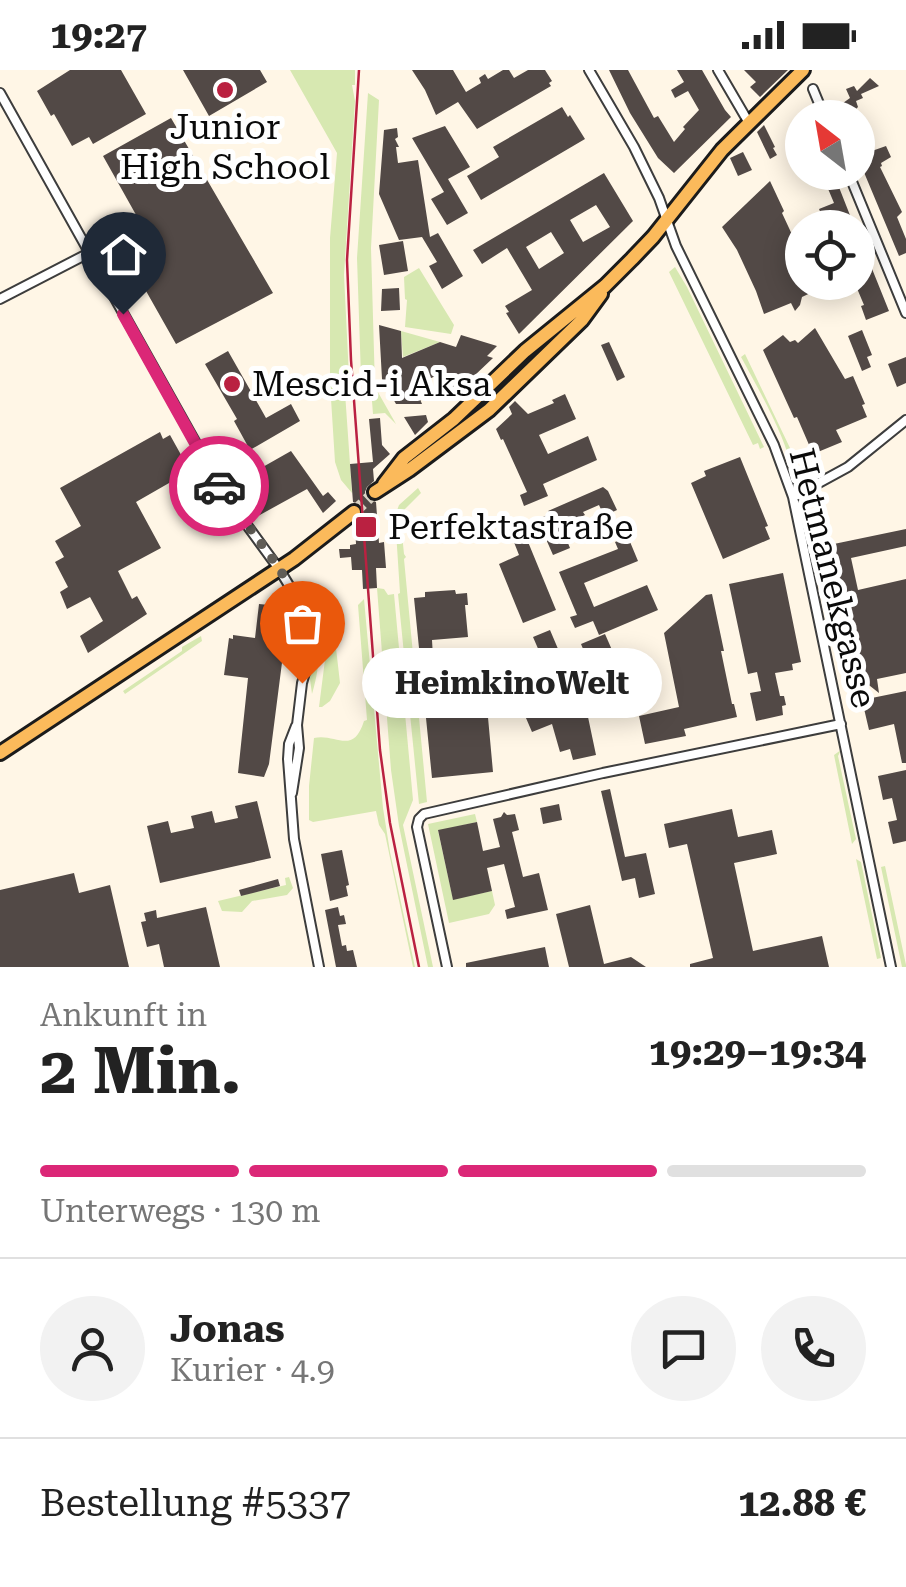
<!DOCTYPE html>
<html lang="de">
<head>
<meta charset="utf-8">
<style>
  body { margin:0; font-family:"Roboto Serif",serif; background:#f2f2f2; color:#222; height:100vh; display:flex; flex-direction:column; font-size:38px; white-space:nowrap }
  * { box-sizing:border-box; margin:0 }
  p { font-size:32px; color:#767676 }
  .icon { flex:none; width:55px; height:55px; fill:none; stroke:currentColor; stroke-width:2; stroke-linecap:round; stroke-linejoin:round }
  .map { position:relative; height:897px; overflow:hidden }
  .drawer { display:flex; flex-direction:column; background:#fff; flex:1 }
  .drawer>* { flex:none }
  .needle { width:65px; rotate:329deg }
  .fabs { position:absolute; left:785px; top:30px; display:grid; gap:20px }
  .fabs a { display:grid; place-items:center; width:90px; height:90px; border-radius:50%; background:#fff; box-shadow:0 5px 25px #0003; font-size:50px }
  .pin { position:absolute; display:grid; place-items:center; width:85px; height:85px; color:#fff; margin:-102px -42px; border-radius:50% 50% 50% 0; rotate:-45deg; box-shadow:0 0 10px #0007 }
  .pin .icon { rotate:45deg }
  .courier { position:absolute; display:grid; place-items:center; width:100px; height:100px; margin:-50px; border:8px solid #db2777; border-radius:50%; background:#fff; color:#222; box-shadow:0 2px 12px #0007 }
  .bubble { position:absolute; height:70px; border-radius:35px; background:#fff; box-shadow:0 5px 25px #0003; font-size:32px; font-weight:700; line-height:70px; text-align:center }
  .overview em { font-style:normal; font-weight:700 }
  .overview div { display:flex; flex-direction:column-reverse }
  .overview { display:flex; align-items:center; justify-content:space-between; height:170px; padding:0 40px }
  h1 { font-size:65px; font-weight:700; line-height:75px }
  .bar { display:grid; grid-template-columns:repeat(4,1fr); gap:15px 10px; align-content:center; height:120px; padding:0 40px }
  .bar i { height:12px; border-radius:8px; background:#e0e0e0 }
  .bar .active { background:#db2777 }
  .bar p { grid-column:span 4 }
  .line { display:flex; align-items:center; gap:25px; padding:0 40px; border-top:2px solid #e0e0e0 }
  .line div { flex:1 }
  .round { display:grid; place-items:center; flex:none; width:105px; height:105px; border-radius:52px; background:#f2f2f2 }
  .status { display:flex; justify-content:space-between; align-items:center; height:70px; padding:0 50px; background:#fff; direction:ltr }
  .status svg { height:28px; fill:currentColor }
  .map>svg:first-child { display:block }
  .green { fill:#d7e8b1 }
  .building { fill:#524946; fill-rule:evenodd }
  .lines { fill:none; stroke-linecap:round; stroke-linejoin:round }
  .primary-tunnel { stroke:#dad3c5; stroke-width:12; stroke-dasharray:12 6; stroke-linecap:butt }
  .street-casing { stroke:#3d3d3d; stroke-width:12 }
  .primary-casing { stroke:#1b1b1b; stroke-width:18 }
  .street { stroke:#fff; stroke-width:8 }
  .primary { stroke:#fbba5b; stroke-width:12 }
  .rail { stroke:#ba2141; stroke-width:2.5 }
  .done { stroke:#605d57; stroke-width:10; stroke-dasharray:0 18 }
  .route { stroke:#db2777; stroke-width:12 }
  .poi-dot { fill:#ba2141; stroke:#fff; stroke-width:4 }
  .labels { text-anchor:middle; stroke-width:10; stroke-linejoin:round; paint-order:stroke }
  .poi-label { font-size:35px; fill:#0a0a0a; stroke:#fff; text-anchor:start }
  .street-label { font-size:35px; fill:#0a0a0a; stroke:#fff }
</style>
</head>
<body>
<div class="status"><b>19:27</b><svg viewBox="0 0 49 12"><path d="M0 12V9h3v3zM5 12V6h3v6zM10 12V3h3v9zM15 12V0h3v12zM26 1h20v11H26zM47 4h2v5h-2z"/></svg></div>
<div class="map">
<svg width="906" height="897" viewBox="0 0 906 897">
  <rect width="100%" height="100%" fill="#fff6e6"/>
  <path class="green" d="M 290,0 L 355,0 L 355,15 L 352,15 L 355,31 L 344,205 L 349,307 L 344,308 L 352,423 L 341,410 L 335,392 L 330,313 L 330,168 L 337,83 Z
    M 368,23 L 379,30 L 371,178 L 375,317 L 396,354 L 385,343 L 373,344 L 371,318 L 367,318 L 366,307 L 361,307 L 357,188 Z
    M 675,197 L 687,217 L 764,377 L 760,379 L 758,373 L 753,375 L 669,202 Z
    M 419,198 L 454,255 L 451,264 L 405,257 L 407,230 L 405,229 L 404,207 Z
    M 401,261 L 440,272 L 403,287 Z
    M 745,284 L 790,378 L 801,409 L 794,405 L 790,400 C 793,379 753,309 741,287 Z
    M 418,418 L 421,423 L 400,444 L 404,484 L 406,487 L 404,489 L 427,732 L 419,734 L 398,524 L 400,523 L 395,446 L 399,435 Z
    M 377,518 L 384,519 L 388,525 L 394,524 L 413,730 L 403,755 L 433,897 L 428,897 L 399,756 L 391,700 Z
    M 364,529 L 383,738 L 390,782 L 415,897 L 413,897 L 385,764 L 379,755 L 376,741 L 313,752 L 309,750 L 309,716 L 314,668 C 336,663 353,686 364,651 L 367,650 L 358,535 Z
    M 309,534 L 314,536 C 323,563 320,598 312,624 L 310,609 L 315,563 Z
    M 332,543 L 340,613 L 330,631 L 322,637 L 319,637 L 327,574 L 325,545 Z
    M 201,566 L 202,571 L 125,624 L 123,621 L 182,581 L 182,577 Z
    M 841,680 L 838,686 L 856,769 L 852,774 L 834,685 Z
    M 475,744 L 477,752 L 438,761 L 453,829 L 492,821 L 495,835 L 489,844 L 449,853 L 428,754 Z
    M 856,789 L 861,792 L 881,888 L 877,889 Z
    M 885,796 L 906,895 L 906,897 L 902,897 L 881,797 Z
    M 289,807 L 293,818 L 287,825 L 252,831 L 242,842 L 222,841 L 218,831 L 286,815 L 285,808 Z"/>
  <path class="building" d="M 70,0 L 121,0 L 146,44 L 93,74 L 89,67 L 72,76 L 54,44 L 51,46 L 37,21 Z
    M 183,0 L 260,0 L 267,12 L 209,46 Z
    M 412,0 L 453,0 L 466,22 L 481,13 L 479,8 L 485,4 L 488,9 L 503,0 L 509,0 L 514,8 L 528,0 L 545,0 L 552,11 L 549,13 L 551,16 L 477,59 L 458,32 L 436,45 L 425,20 Z
    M 609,0 L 628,0 L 654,48 L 658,46 L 674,72 L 685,59 L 683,57 L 699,40 L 688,21 L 675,28 L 671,20 L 684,12 L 677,0 L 702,0 L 725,40 L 731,47 L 674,103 L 658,88 L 630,43 Z
    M 744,0 L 788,0 L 760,27 L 750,17 L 756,12 Z
    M 870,8 L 879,16 L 861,24 L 863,28 L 856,31 L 858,37 L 853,42 L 855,48 L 840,48 L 836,38 L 850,28 L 846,19 L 854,16 L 857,21 Z
    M 562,37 L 568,47 L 570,45 L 585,69 L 481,130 L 467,106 L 499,87 L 493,77 Z
    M 171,48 L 273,223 L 176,274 L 124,182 L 149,168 L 103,86 Z
    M 764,55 L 775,77 L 773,78 L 777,85 L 770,89 L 757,62 Z
    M 445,56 L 470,97 L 448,109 L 468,143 L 447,155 L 431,129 L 444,122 L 412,68 Z
    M 858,56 L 869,82 L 886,76 L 891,87 L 881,93 L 882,96 L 880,97 L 902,142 L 897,147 L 906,169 L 906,183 L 899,186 L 858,88 Z
    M 397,58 L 398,67 L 395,69 L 399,77 L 396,77 L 398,93 L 418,90 L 430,167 L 438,163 L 463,206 L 442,219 L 429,196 L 437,192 L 422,167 L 399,170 L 379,124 L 384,60 Z
    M 743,82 L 752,100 L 738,106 L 730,88 Z
    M 821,102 L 833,102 L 855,158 L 827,158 L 819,139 L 834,133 Z
    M 604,103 L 633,151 L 519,264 L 506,243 L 509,242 L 505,236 L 532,220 L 507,178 L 482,194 L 473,180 ZM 596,135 L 610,157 L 583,172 L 570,150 ZM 551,162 L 564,183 L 539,199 L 526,177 Z
    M 770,111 L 784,141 L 782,143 L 802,186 L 802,212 L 816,212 L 819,219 L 802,227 L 800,235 L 795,241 L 791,233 L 764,244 L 756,221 L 737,180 L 722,157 Z
    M 858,164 L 889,241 L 866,250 L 861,236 L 864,235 L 856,216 Z
    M 403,171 L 408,201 L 384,205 L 379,175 Z
    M 399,218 L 400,240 L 381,241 L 382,219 Z
    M 379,255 L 401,261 L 402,288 L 440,272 L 456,277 L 461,265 L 497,276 L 487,286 L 493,288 L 455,324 L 436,306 L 414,315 L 422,334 L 396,334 L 382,309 Z
    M 815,258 L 845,309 L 853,306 L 865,334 L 862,335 L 867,347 L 836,360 L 842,372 L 813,384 L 797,347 L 794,348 L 763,280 L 783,265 L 790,272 L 795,270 L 798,273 Z
    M 862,260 L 872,285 L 867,287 L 871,297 L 862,301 L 848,266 Z
    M 609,272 L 625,307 L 617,311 L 601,275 Z
    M 228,281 L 266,348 L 291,334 L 300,351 L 250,380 L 234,351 L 237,349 L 205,294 Z
    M 906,287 L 906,313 L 897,317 L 888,294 Z
    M 565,324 L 576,349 L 539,365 L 548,384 L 588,366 L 597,390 L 543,414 L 548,426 L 524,436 L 520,425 L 527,422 L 503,369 L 501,370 L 496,359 L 512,344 L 509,337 L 515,331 L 528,344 L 554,333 L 552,330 Z
    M 426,345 L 428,352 L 415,365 L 404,347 Z
    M 380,348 L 382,375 L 390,384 L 373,399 L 374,411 L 367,417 L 365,422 L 367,428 L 376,432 L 379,473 L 384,472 L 386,498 L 376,498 L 377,518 L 363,519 L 362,500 L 352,500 L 351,487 L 340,488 L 339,479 L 350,479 L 350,475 L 356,474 L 355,454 L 364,445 L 361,435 L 353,432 L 350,394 L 373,392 L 369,349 Z
    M 160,362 L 163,369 L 170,365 L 190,401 L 136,432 L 161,478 L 118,501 L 132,529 L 137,526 L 147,544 L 88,583 L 80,566 L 103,551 L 90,527 L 67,539 L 60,522 L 68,517 L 55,492 L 64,487 L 55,471 L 81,456 L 60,418 Z
    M 291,381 L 323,426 L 328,422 L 336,431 L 323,443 L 307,419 L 258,446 L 238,411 Z
    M 740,387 L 768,456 L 765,457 L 770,469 L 723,489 L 691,413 L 706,406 L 704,401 Z
    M 603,417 L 608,421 L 617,440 L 604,446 L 599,435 L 583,442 L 585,445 L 561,456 L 570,478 L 553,485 L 542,460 L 526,467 L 556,540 L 523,553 L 499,494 L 519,485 L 506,452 L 518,448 L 522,456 L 550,444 L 548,441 Z
    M 906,459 L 906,476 L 851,488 L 858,520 L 906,509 L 906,603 L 877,609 L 879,623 L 865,612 L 858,580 L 851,582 L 829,475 Z
    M 628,467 L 638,491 L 584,513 L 594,537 L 647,515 L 658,540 L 599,565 L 593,551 L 575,558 L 570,547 L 577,545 L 559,502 L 618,479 L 615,472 Z
    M 783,503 L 801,592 L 792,594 L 793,600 L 775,603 L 780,626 L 784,626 L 786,635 L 782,636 L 783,645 L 756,651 L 750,623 L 761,621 L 757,602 L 748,604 L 729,514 Z
    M 455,520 L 456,524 L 467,523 L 468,535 L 465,535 L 468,567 L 432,570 L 433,587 L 482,582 L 493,702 L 432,708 L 414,528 L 425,527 L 425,522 Z
    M 712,524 L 724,581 L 721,581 L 732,634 L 734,634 L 737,647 L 684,659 L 686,666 L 645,674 L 639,646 L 679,637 L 664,563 L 706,525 Z
    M 270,530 L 280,531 L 280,537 L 289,538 L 269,694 L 264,707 L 238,703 L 248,608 L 224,605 L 229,568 L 233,569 L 233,565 L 255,568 L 259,534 L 269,535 Z
    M 550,560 L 564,593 L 572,590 L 577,600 L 552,611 L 533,567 Z
    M 605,564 L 619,596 L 601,604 L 593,583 L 586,586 L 581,574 Z
    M 552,620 L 563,646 L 584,628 L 596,685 L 573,690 L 570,679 L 560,682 L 552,654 L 532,662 L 520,634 Z
    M 906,621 L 906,693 L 902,693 L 894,654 L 869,660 L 862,630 Z
    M 906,700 L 906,771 L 893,774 L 888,752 L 897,750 L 892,728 L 883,730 L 878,706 Z
    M 610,719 L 625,787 L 646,783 L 655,824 L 639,828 L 635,808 L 622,811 L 601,721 Z
    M 257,731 L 271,788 L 160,813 L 147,756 L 168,751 L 171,763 L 194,758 L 191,746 L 212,741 L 215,753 L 238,748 L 235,736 Z
    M 559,734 L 562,750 L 543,754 L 540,738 Z
    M 732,739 L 738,767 L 772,760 L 777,784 L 734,793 L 753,881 L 822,866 L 829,897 L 690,897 L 690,894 L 713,888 L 687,774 L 669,778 L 664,754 Z
    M 504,742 L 507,745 L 515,744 L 519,760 L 512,762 L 523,807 L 539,803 L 548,840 L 507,849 L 505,840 L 515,837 L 504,794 L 487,798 L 492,821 L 453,830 L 438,760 L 477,752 L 483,781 L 500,777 L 493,749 L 501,747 Z
    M 342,780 L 349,815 L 346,816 L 348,826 L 330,831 L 321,784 Z
    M 74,803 L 79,823 L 110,815 L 129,897 L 0,897 L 0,820 Z
    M 278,809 L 280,816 L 241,826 L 239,820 Z
    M 590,835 L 604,894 L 631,887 L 646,897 L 569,897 L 556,844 Z
    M 206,837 L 220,897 L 164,897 L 159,874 L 147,877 L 141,852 L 146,851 L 144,843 L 156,840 L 157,848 Z
    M 338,837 L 340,846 L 344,845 L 346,854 L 338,855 L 342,876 L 346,875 L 347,881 L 353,880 L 357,897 L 336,897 L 325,840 Z
    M 545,877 L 549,897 L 466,897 L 466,893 Z"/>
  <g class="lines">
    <path class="primary-tunnel" d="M 354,442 L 375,422"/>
    <g class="street-casing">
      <path id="street" d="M 589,0 L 634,77 L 659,128 L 676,176 L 774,375 L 793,427 L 891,897
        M 718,0 L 749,53
        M 813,19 L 825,48
        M 0,23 L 225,425 L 279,499 L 301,535 L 311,569 L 311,582 L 302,613 L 297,655 L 299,678 L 292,723
        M 848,102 L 906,243
        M 0,229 L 89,183
        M 793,427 L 848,397 L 906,350
        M 304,601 L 302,568 L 306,556
        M 296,656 L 289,674 L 288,689 L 294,769 L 319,897
        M 447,897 L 417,757 L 419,749 L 424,744 L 603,703 L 841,654"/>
    </g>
    <g class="primary-casing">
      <path id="primary" d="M 384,414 L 404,388 L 454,349 L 525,281 L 605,216 L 632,189 L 653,167 L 722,80 L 803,0
        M 375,422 L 409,400 L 489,340 L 582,250 L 601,224
        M 0,683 L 294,489 L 354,442"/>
    </g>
    <use href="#street" class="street"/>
    <use href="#primary" class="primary"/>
    <path class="rail" d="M 359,0 L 347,190 L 351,290 L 380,680 L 390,753 L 419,897"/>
  </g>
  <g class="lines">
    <path class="done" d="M 219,416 L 279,498 L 302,538 L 312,580 L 302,613"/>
    <path class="route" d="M 123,244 L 219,416"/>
  </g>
  <g class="poi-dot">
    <circle cx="225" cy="20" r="10"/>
    <circle cx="232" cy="314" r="10"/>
    <rect x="354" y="445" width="24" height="24" rx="5"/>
  </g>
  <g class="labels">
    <g class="poi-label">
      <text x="225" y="69" text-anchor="middle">Junior<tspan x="225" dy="40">High School</tspan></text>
      <text x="252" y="326">Mescid-i Aksa</text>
      <text x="388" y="469">Perfektastraße</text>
    </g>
    <g class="street-label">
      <text transform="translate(833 508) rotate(76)" y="12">Hetmanekgasse</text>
    </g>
  </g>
</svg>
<div class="fabs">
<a><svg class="needle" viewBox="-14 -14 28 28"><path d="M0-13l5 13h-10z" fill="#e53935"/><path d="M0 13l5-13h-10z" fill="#767676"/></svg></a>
<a><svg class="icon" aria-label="locate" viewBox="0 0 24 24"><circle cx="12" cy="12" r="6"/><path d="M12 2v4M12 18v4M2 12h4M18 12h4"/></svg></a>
</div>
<div class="pin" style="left:302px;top:613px;background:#ea580c"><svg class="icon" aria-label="bag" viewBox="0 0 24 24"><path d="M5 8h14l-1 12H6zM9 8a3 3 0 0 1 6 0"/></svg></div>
<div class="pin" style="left:123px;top:244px;background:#1f2937"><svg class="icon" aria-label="home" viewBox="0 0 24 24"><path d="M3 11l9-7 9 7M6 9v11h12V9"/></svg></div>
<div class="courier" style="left:219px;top:416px"><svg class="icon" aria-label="car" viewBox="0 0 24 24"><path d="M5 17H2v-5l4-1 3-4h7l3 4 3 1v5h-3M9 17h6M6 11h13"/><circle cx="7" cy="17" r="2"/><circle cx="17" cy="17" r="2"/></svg></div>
<div class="bubble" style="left:362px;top:578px;width:300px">HeimkinoWelt</div>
</div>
<section class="drawer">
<div class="overview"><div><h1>2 Min.</h1><p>Ankunft in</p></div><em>19:29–19:34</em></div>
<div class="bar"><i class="active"></i><i class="active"></i><i class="active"></i><i></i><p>Unterwegs · 130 m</p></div>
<div class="line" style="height:180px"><a class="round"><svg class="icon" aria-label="person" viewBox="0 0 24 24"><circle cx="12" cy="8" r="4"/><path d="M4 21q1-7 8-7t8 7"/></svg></a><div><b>Jonas</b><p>Kurier · 4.9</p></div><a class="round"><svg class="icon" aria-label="chat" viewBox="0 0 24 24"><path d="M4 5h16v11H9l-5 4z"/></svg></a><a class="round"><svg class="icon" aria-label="phone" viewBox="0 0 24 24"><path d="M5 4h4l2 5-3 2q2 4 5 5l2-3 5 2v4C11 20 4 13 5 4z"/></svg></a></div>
<div class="line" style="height:130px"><div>Bestellung #5337</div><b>12.88 €</b></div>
</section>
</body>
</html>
